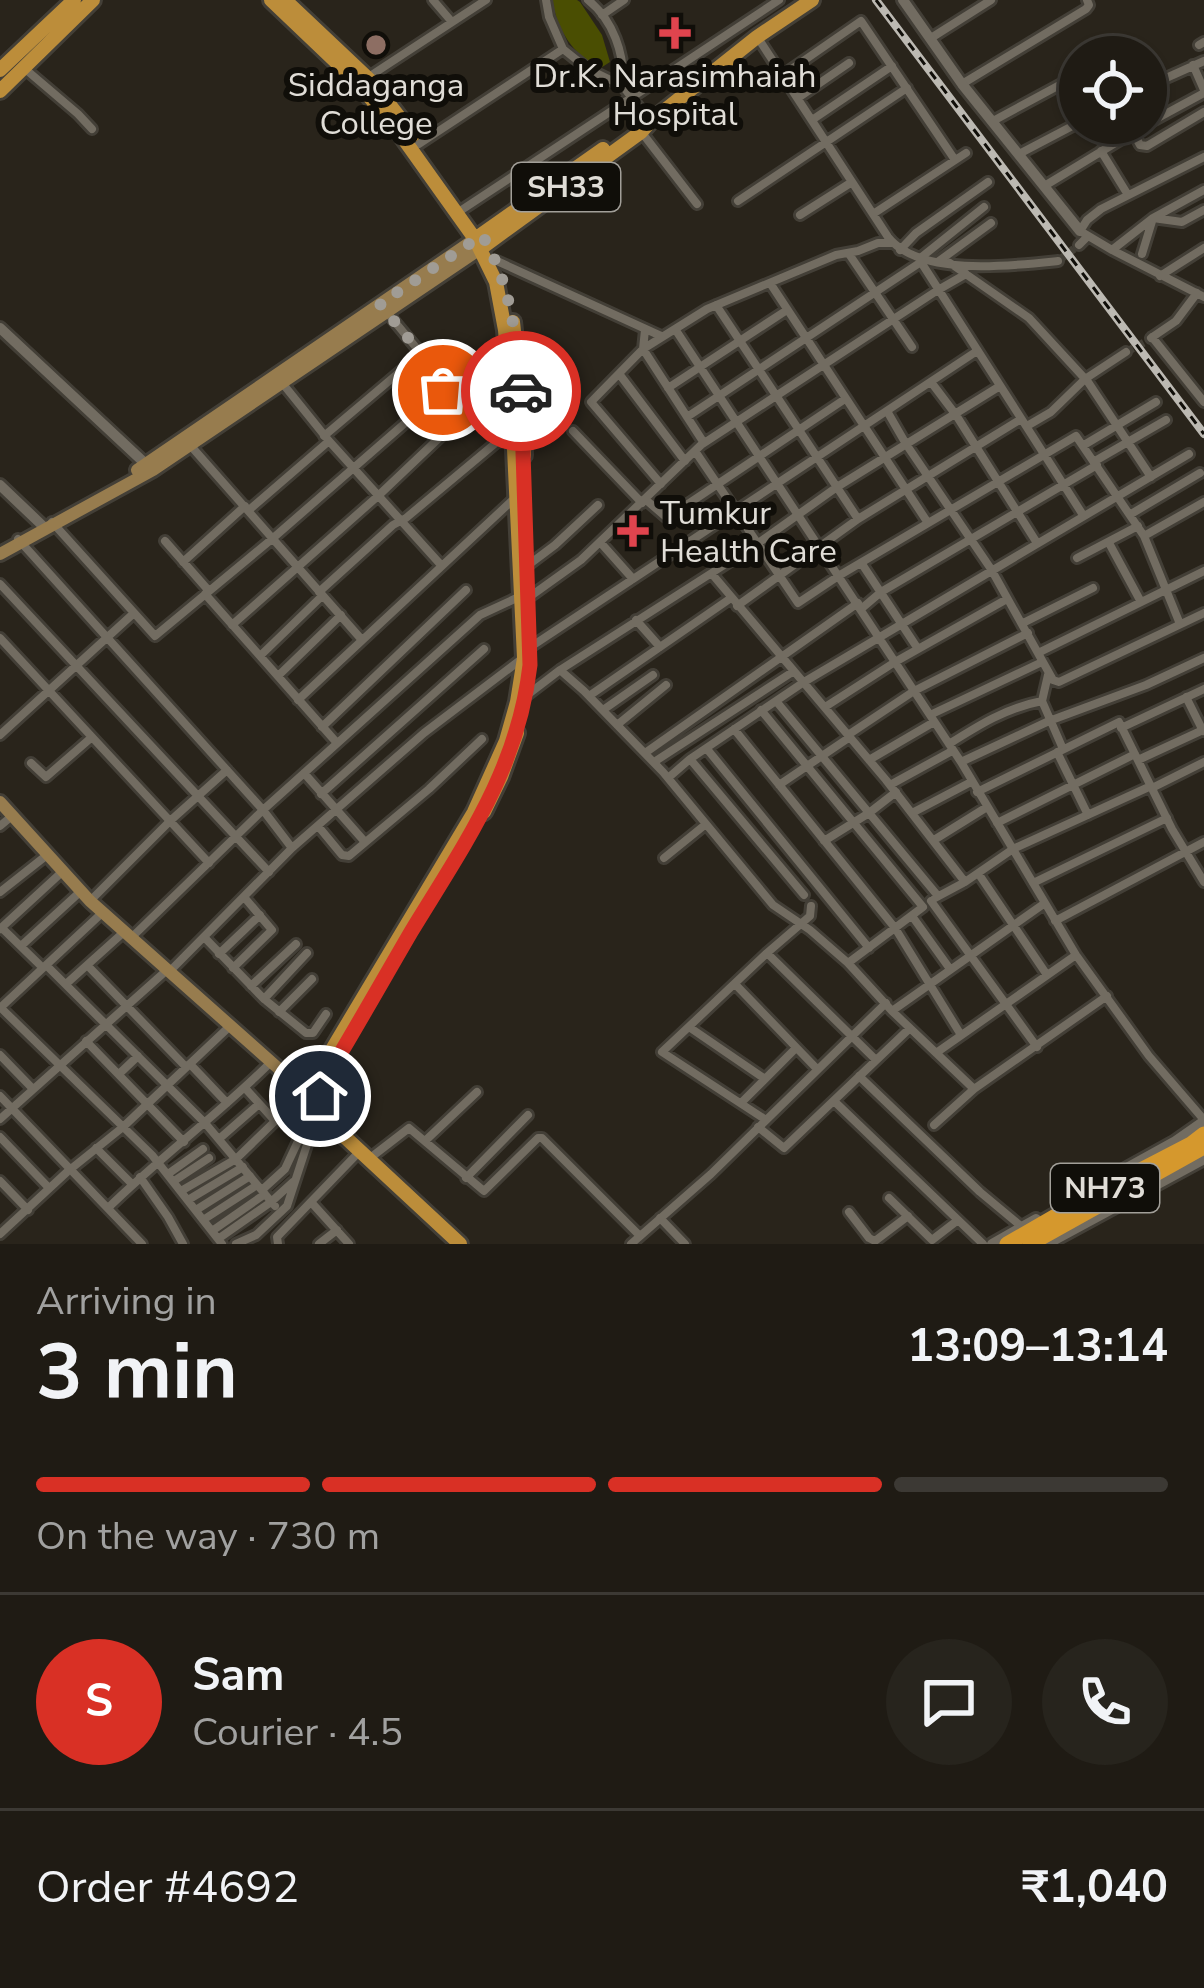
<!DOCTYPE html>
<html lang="en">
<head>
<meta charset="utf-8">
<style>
  body { margin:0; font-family:"Nunito Sans",sans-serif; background:#27241d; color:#f1f3f6; height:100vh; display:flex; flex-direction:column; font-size:45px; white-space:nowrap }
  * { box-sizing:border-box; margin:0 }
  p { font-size:39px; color:#a1a1a0 }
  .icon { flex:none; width:66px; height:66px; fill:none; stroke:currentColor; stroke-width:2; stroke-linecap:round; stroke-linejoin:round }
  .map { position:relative; height:1244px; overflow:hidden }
  .drawer { display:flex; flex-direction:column; background:#1f1b14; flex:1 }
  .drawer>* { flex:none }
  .buttons { position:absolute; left:1059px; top:36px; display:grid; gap:24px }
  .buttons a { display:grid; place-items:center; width:108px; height:108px; border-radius:50%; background:#1f1b14; box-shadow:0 3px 9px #0004,0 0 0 3px #3c3934; font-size:60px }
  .pin { position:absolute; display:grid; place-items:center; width:102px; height:102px; color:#fff; margin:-51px; border:6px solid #fff; border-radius:50%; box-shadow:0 3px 12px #0007 }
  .courier { position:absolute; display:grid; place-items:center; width:120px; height:120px; margin:-60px; border:9px solid #d93025; border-radius:50%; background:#fff; color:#222; box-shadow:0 3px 15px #0007 }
  .headline em { font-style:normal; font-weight:700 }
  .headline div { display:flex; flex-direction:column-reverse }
  .headline { display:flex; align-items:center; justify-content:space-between; height:204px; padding:0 36px }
  h1 { font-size:78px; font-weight:700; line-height:90px }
  .bar { display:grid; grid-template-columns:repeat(4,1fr); gap:18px 12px; align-content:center; height:144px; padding:0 36px }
  .bar i { height:15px; border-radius:9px; background:#3c3934 }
  .bar .current { background:#d93025 }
  .bar p { grid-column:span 4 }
  .line { display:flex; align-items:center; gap:30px; padding:0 36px; border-top:3px solid #3c3934 }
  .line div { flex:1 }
  .round { display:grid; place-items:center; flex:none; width:126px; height:126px; border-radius:63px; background:#27241d }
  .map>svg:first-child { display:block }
  .green { fill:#4a4e02 }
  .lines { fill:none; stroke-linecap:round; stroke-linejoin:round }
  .minor-tunnel { stroke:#444037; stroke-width:8; stroke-dasharray:8 4; stroke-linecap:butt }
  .minor-casing { stroke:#433f37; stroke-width:14 }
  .tertiary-casing { stroke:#433f37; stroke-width:16 }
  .secondary-casing { stroke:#433f37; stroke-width:18 }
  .primary-casing { stroke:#433f37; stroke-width:20 }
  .trunk-casing { stroke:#433f37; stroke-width:21 }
  .minor { stroke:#726c61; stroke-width:8 }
  .tertiary { stroke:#726c61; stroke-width:10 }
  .secondary { stroke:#977c4e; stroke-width:12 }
  .primary { stroke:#bc8d3a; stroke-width:14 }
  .trunk { stroke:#d5982d; stroke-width:15 }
  .rail-casing { stroke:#bcb9b2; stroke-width:8 }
  .rail { stroke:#100e09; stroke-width:3; stroke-dasharray:9; stroke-linecap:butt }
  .done { stroke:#a09c95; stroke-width:12; stroke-dasharray:0 21.6 }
  .route { stroke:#d93025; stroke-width:15 }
  .health-dot { fill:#e0444e; stroke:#100e09; stroke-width:4.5 }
  .education-dot { fill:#8d6e63; stroke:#100e09; stroke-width:4.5 }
  .labels { text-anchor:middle; stroke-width:12; stroke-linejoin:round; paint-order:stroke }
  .shield { fill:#100e09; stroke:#a29f99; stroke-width:3 }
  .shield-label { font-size:30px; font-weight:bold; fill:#e0ddd7 }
  .poi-label { font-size:33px; fill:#e0ddd7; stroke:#100e09 }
</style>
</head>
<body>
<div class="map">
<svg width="1204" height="1244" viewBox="0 0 1204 1244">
  <rect width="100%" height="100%" fill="#29241b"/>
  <path class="green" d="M 552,0 L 577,0 L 580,2 L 602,35 L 610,62 L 599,69 C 572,52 558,32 552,0 Z"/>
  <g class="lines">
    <path class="minor-tunnel" d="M 1058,261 L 1079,245
      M 1126,352 L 1149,340"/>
    <g class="minor-casing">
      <path id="minor" d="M 433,0 L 452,22
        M 546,0 L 549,17 L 563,49 L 588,69 L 623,86 L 649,121
        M 588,0 C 613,20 625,54 623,86
        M 602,15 L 624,0
        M 758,38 L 888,237 C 920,277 1011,266 1058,261
        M 931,38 L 991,0
        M 1199,45 L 1204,42
        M 1111,57 L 1132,46
        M 1193,65 L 1204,90
        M 24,68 L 78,114 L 92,129
        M 783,75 L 861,21 L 955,160
        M 367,78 L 486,0
        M 962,84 L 1086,9 L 1089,5 L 1087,0
        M 1146,87 L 1204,61
        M 798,98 L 849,63
        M 812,120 L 892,66
        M 993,121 L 1080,74
        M 636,125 L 697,204
        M 1133,132 L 1140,145 L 1147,146 L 1204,112
        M 419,144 L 563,49
        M 1101,151 L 1128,195
        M 1019,154 L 1080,122
        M 1204,157 L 1101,209 L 1087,220 L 1080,231 L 1112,250 L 1204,297
        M 1046,185 L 1145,125 L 1204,93
        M 738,201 L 907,88
        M 984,207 L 919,259 L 1083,515
        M 457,213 L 779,0
        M 873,214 L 966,153
        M 800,215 L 852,182
        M 1079,245 L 1088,236
        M 900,250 L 916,233 L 988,182
        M 1112,250 L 1153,218 L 1204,190
        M 849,254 L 912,347
        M 1142,254 L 1153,218 L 1182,222 L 1204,210
        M 497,261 L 661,336
        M 939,261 L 991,223
        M 950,263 L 1029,318 L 1088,382 L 1151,477
        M 1160,276 L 1204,248
        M 770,283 L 928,523
        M 716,305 L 858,519 L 1021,419
        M 675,329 L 961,762 L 1076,955 L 1149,1056 L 1204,1120
        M 645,330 L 643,349 L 704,443
        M 1152,337 L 1204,402
        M 1151,338 L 1176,321 L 1197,293
        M 620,375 L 685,461
        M 931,382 L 956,415 L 1037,543
        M 283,384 L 329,441 L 441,565
        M 668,388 L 787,310
        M 443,390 L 499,442
        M 887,411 L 906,444 L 991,569 L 1053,680 L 1059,682 L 1204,613
        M 687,417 L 921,262
        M 1027,426 L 1051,412 L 1085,379 L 1126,352
        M 573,431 L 642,503
        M 324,436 L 421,354
        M 190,445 L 362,640
        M 1084,445 L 1156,402
        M 695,451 L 798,603 L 840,575 L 1076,436 L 1144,536 L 1180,624
        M 1095,461 L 1166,420
        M 661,484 L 591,402 L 643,349 L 707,309 L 836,255 L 858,251 L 878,243 L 893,243
        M 645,499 L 667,518 L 845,399
        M 249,510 L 329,441
        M 1131,514 L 1200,473
        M 52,522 L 155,636 L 272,539 L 443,390 L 443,380 L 385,310
        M 1144,536 L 1204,502
        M 18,539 L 263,810 L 292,848
        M 165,541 L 209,591
        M 600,542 L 633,579
        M 1109,543 L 1141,602
        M 1077,558 L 1138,526
        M 183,562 L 245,506
        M 862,564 L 918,649
        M 527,566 L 555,545 L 598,505
        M 712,574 L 886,780 L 965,882 L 1013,849 L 1151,786
        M 0,584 L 269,872
        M 319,592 L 393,525 L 406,518 L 510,431
        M 205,594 L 337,743
        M 528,598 L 581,560 L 701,445 L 938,290 L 966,274
        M 737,606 L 858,519
        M 861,609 L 881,592 L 1097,465
        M 636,620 L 660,647
        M 1023,623 L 1093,588
        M 232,625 L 378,496 L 477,402
        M 0,638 L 209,863
        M 523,652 L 977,351
        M 1038,653 L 1204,571
        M 260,656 L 322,596
        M 560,670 L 584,691 L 663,772 L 773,905 L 810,930 L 848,963 L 892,1011 L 974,1089
        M 278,676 L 341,615
        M 589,696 L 731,598
        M 1186,697 L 1203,731
        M 298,700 L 516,497
        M 776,701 L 938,896
        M 1042,701 L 1048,675
        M 518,702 L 560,670 L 757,544 L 837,487 L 1000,386
        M 825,707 L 895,662 L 1007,599
        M 603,710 L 653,675
        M 761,710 L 923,907
        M 930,715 L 1042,662
        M 617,725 L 666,685
        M 322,727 L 466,590
        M 1121,728 L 1204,689
        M 734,729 L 895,928 L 961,1035
        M 0,735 L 134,613
        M 848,735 L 914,691 L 1028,633
        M 949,744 C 979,725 1006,708 1042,701 L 1063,749
        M 707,749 L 869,948
        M 1057,752 L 1088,815
        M 645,753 L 858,603
        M 690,759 L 804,895
        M 869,760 L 934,722
        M 1138,760 L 1203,730
        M 654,762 L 794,671
        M 961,762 L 1049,721 L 1146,685 L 1204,658
        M 31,763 L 46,777 L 92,737
        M 304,773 L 365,842
        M 668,778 L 690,759 L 804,682 L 1189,454
        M 779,785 L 850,737
        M 890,785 L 952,751
        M 1152,788 L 1204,762
        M 977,792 L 1119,722 L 1172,829 L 1204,882
        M 321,794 L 484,649
        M 912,813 L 971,782
        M 997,823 L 1135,754
        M 0,826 L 12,816
        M 318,826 L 342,855 L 349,856 L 429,789 L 482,739
        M 934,840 L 987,807
        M 824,841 L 869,813 L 896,792
        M 664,858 L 706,824
        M 978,873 L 1047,975
        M 1033,883 L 1167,818
        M 0,892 L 47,855
        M 935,898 L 965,882
        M 90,901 L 170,821 L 227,770
        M 931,901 L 1037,1047
        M 912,916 L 950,969
        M 1055,921 L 1204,842
        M 2,928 L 43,968
        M 0,929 L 62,872
        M 132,937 L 263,810 L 480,615 L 521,596
        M 204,937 L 264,999 L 306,1033 L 313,1033 L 326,1014
        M 21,946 L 81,891
        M 767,953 L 876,1060
        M 219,954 L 260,915
        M 848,963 L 923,907
        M 46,965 L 205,1123 L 275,1206
        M 87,965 L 186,1067
        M 233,968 L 272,930 L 244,897
        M 169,972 L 292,848 L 424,733 L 523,658
        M 66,984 L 125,931
        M 735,984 L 817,1069
        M 251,986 L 296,944
        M 264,999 L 307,953
        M 0,1007 L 152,1155 L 222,1244
        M 0,1008 L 102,913
        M 892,1011 L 1045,903
        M 279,1012 L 312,979
        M 689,1027 L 765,1079
        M 86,1041 L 184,1142
        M 936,1053 L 1076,955
        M 0,1055 L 33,1089
        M 190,1064 L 227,1103
        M 119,1074 L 138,1056
        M 859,1076 L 980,1192 L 1022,1227
        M 245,1088 L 275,1121
        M 0,1096 L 142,1244
        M 834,1101 L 983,1244
        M 741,1103 L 796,1048
        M 0,1119 L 167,970
        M 766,1120 L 662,1052 L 767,953 L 810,916 L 811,906
        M 934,1125 L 974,1089 L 1107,996
        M 758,1127 L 784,1148 L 910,1028
        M 0,1137 L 49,1188
        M 219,1139 L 259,1104
        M 425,1141 L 477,1092
        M 96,1148 L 132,1184
        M 374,1155 L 409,1128 L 484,1191 L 538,1138 L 542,1138 L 640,1236
        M 168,1174 L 203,1149
        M 140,1177 L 168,1217 L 183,1244
        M 466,1178 L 528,1115
        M 0,1181 L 28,1210
        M 174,1181 L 209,1158
        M 262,1190 L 285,1169 L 314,1107
        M 181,1191 L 236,1159 L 304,1093
        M 889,1198 L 932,1240 L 958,1220
        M 188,1200 L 243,1167
        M 311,1202 L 349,1244
        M 108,1208 C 160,1157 219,1114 270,1063
        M 196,1210 L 250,1176
        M 849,1212 L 869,1238 L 875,1241 L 908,1216
        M 660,1218 L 685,1244
        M 203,1220 L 257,1185
        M 212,1231 L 265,1194
        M 0,1234 L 67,1172 L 123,1127 L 230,1026
        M 218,1239 L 271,1202 L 293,1182
        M 236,1244 L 256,1235 L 287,1206 L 317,1114
        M 278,1244 L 277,1237 L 359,1152
        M 319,1244 L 337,1230
        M 631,1244 L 711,1174 L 886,1003"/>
    </g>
    <g class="tertiary-casing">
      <path id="tertiary" d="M 903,0 L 962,84 L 1080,231
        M 0,328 L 150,468
        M 0,485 L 46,529
        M 1089,1189 L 1174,1142 L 1204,1121
        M 992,1244 L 1036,1219
        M 1047,1244 L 1204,1159"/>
    </g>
    <g class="secondary-casing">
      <path id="secondary" d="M 137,470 L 475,239
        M 0,554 L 153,470 L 480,249
        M 0,802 L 90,901 L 315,1101"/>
    </g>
    <g class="primary-casing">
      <path id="primary" d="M 271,0 L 357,82 L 398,131 L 475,239 L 496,282 L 505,330 L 513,428 L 524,658 L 517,702 L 506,741 L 474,812 L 312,1083 L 312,1100 L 318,1112 L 460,1244
        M 285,0 L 373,83 L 413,135
        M 0,70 L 74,0
        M 0,91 L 93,0
        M 475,239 L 603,149
        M 480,249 L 641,132 L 650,122 L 757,37 L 812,0
        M 513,322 L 523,409 L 524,455
        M 484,812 L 501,777 L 517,733
        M 325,1109 C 316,1092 326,1078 334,1063"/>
    </g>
    <g class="trunk-casing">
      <path id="trunk" d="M 1007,1244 L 1085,1199 L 1191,1144 L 1204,1134
        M 1030,1244 L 1204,1147"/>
    </g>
    <use href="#minor" class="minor"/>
    <use href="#tertiary" class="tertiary"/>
    <use href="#secondary" class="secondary"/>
    <use href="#primary" class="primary"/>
    <use href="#trunk" class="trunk"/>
    <g class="rail-casing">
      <path id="rail" d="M 876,0 L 1204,434"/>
    </g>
    <use href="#rail" class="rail"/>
  </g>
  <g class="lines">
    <path class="done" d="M 443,390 L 443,380 L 380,304 L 482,235 C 511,284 516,335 521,391"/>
    <path class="route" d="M 320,1096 L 327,1076 C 356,1028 383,980 411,932 C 464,845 518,770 530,665 L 521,391"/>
  </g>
  <g class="health-dot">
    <path d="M669 15h12v12h12v12h-12v12h-12v-12h-12v-12h12z"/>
    <path d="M627 513h12v12h12v12h-12v12h-12v-12h-12v-12h12z"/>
  </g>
  <circle class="education-dot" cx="376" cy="45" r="12"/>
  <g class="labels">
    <g class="shield">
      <rect x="512" y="163" width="108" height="48" rx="9"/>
      <rect x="1051" y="1164" width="108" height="48" rx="9"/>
    </g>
    <g class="shield-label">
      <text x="566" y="197">SH33</text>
      <text x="1105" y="1198">NH73</text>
    </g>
    <g class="poi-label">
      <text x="675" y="87">Dr.K. Narasimhaiah<tspan x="675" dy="38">Hospital</tspan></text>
      <text x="376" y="96">Siddaganga<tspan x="376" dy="38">College</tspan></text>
      <text x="660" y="524" text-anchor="start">Tumkur<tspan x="660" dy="38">Health Care</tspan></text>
    </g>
  </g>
</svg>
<div class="buttons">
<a><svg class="icon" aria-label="locate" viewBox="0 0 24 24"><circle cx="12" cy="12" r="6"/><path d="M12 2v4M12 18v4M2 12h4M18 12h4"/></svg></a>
</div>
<div class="pin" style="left:443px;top:390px;background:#ea580c"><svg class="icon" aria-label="bag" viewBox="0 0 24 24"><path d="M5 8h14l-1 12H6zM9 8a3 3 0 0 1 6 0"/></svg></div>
<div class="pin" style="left:320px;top:1096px;background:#1f2937"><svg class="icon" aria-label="home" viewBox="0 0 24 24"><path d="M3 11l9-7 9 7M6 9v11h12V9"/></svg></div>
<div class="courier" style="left:521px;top:391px"><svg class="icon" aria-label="car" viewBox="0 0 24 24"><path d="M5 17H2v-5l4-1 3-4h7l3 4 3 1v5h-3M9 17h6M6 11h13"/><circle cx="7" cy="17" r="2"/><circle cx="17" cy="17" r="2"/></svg></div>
</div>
<section class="drawer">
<div class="headline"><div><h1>3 min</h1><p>Arriving in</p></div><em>13:09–13:14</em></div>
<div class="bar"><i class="current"></i><i class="current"></i><i class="current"></i><i></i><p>On the way · 730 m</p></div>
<div class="line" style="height:216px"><b class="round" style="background:#d93025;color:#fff">S</b><div><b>Sam</b><p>Courier · 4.5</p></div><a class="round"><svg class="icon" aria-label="chat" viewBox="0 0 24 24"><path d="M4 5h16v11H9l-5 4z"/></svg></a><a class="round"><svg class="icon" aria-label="phone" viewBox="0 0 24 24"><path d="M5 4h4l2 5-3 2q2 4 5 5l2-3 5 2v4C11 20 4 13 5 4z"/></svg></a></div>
<div class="line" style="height:156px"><div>Order #4692</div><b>₹1,040</b></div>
</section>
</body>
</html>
